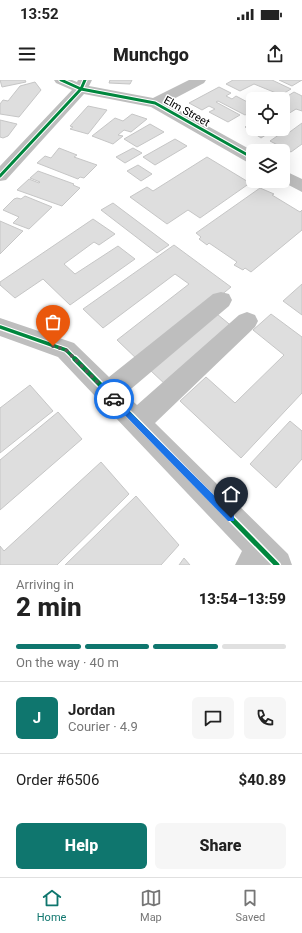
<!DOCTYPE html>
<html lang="en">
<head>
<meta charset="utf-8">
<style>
  body { margin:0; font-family:Roboto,sans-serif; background:#f6f6f6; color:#222; height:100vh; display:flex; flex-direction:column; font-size:15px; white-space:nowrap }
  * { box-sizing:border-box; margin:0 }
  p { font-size:13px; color:#767676 }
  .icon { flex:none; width:22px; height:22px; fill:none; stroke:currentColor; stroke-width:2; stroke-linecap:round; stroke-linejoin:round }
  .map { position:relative; height:485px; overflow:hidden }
  .panel { display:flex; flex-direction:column; background:#fff; flex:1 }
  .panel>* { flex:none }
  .fabs { position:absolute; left:246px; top:12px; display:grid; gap:8px }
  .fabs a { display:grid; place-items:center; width:44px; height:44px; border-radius:6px; background:#fff; box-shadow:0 4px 16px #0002; font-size:20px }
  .pin { position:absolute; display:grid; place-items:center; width:34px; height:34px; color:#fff; margin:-41px -17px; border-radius:50% 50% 50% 0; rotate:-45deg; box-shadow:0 0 4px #0007 }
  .pin .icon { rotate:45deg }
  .courier { position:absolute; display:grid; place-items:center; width:40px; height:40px; margin:-20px; border:3px solid #1a73e8; border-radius:50%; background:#fff; color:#222; box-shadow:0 1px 5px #0007 }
  .overview em { font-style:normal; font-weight:800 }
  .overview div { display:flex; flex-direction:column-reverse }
  .overview { display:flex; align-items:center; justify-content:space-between; height:68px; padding:0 16px }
  h1 { font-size:26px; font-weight:800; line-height:30px }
  .bar { display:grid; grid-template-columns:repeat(4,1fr); gap:6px 4px; align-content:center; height:48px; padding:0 16px }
  .bar i { height:5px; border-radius:3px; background:#e0e0e0 }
  .bar .selected { background:#0f766e }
  .bar p { grid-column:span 4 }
  .line { display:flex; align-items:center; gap:10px; padding:0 16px; border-top:1px solid #e0e0e0 }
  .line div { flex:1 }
  .round { display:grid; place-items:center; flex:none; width:42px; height:42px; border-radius:6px; background:#f6f6f6 }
  .action { display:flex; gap:8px; margin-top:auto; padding:8px 16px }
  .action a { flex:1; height:46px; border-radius:6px; background:#0f766e; color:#fff; font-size:16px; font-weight:800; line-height:46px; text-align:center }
  .action a+a { background:#f6f6f6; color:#222 }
  .status { display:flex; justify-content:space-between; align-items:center; height:28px; padding:0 20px; background:#fff; direction:ltr }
  .status svg { height:11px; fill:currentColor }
  header { display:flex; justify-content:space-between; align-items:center; height:52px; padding:0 16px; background:#fff; font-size:18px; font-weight:800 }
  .tabs { display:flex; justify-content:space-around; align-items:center; height:56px; border-top:1px solid #e0e0e0; background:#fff; font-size:11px; color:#767676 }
  .tabs a { display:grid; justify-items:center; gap:2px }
  .tabs .selected { color:#0f766e }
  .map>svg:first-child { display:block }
  .building { fill:#dedede; stroke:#c6c6c6 }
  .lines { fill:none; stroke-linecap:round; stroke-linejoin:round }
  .minor { fill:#bebebe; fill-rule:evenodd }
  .cycleway-far2-casing { stroke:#fff; stroke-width:5 }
  .cycleway-far1-casing { stroke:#fff; stroke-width:6 }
  .cycleway-casing { stroke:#fff; stroke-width:8 }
  .cycleway-far2 { stroke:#00873e; stroke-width:3 }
  .cycleway-far1 { stroke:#00873e; stroke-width:3.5 }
  .cycleway { stroke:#00873e; stroke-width:5 }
  .route { fill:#1a73e8 }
  .done { stroke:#595959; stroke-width:4; stroke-dasharray:0 7.2 }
  .labels { text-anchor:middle; stroke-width:3; stroke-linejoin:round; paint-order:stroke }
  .far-street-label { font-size:11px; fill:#000; stroke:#fff }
</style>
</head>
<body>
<div class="status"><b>13:52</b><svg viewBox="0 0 49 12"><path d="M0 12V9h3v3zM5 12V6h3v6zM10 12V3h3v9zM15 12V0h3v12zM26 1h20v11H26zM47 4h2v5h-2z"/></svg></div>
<header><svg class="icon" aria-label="menu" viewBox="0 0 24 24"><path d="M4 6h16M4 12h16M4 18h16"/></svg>Munchgo<svg class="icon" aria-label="share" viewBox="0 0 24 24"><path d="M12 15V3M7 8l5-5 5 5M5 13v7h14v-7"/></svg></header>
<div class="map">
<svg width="302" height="485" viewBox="0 0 302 485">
  <rect width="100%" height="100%" fill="#fff"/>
  <path class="building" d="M 0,0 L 25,0 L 26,2 L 2,7 Z
    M 110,0 L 132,0 L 130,4 L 109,3 Z
    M 233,0 L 272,0 L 291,9 L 281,15 L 254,4 L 240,11 L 226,4 Z
    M 279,0 L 302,0 L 292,6 Z
    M 35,2 L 41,10 L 19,37 L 0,34 L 0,24 L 3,20 L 8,21 L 20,6 Z
    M 219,7 L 231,13 L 226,16 L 232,19 L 236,16 L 253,25 L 251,29 L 253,31 L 245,35 L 218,21 L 216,22 L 240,35 L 228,42 L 209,32 L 215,29 L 209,26 L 202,30 L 189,23 Z
    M 294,12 L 302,16 L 302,31 L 296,29 L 283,37 L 283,19 Z
    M 270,14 L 279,19 L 262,19 Z
    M 88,26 L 107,30 L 88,54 L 70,49 L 73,47 L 70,46 Z
    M 132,34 L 147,39 L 131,52 L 124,50 L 118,55 L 123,56 L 113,64 L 92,56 L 115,38 L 123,41 Z
    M 0,40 L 17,44 L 8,56 L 3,58 L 0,57 Z
    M 253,42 L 253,49 L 275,49 L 261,58 L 245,47 Z
    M 302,43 L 302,64 L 291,72 L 270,61 L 283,52 L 287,54 Z
    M 150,44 L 164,52 L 137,67 L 124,59 Z
    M 175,59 L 187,66 L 155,85 L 143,77 Z
    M 59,68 L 77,75 L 74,77 L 97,85 L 84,98 L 80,97 L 78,99 L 37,83 L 45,76 L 51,78 Z
    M 133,68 L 142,73 L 125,83 L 116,77 Z
    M 207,77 L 250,103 L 200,138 L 188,130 L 167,144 L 130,117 L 147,107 L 153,111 Z
    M 138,85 L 152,94 L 141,101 L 127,91 Z
    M 38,91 L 74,104 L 73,105 L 80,108 L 62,126 L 17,110 L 29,99 L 39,103 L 40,102 L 30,98 Z
    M 260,108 L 274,114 L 272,115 L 300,132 L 302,130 L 302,150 L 251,192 L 245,188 L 243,190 L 234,185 L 237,182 L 209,163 L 207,165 L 199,159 L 201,157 L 196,153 Z
    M 25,116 L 52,127 L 29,149 L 13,143 L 19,137 L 3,130 L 14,119 L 17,118 L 21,119 Z
    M 113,123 L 169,165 L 157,173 L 101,130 Z
    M 93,139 L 115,154 L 99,165 L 94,162 L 64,184 L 75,194 L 118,166 L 135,179 L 70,225 L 43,199 L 15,218 L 0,205 L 0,202 Z
    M 0,141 L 23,151 L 0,174 Z
    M 174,165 L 231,207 L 140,282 L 117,260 L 189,204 L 175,194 L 103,248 L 83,229 Z
    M 302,204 L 302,235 L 283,221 Z
    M 217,234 L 234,248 L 167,306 L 150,290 Z
    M 271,234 L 302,257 L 302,313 L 241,378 L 180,321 L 206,297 L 235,323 L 284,275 L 253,250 Z
    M 30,305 L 53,331 L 0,373 L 0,328 Z
    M 58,332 L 82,359 L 0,430 L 0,380 Z
    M 290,341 L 302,351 L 302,379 L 276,408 L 250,384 Z
    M 101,382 L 129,414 L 57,485 L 0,485 L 0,466 L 4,471 Z
    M 136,416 L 179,465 L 161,485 L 65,485 Z
    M 184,478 L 190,485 L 179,485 Z"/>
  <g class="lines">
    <path class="minor" d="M 54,0 L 72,0 L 77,2 L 78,0 L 92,0 L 89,6 L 153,18 L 189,0 L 206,0 L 204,3 L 166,23 L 253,71 L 253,83 L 247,82 L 151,27 L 84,14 L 6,100 L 0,101 L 0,86 L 72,10 L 56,3 Z
      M 283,90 L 302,99 L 302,112 L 281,101 L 283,101 Z
      M 221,212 L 229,214 L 232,220 L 229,226 L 125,314 L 137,325 L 239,235 L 247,232 L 255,235 L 258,241 L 255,247 L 155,343 L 288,474 L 292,485 L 235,485 L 242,471 L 58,277 L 0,256 L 0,238 L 74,263 L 109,297 L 213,214 Z"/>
    <g class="cycleway-far2-casing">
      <path id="cycleway-far2" d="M 61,0 L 81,9 L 155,23 L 253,78
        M 0,96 L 81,9 L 85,0"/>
    </g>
    <g class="cycleway-far1-casing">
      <path id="cycleway-far1" d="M 0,247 L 66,270 L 76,280"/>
    </g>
    <g class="cycleway-casing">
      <path id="cycleway" d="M 75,279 L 277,485"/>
    </g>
    <use href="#cycleway-far2" class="cycleway-far2"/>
    <use href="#cycleway-far1" class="cycleway-far1"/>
    <use href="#cycleway" class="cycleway"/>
  </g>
  <path class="route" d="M 114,316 L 234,435 L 234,441 L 228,441 L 112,322 L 112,317 Z"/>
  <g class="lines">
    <path class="done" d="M 53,266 L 66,270 L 114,319"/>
  </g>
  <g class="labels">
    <g class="far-street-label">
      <text transform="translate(187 31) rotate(29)" y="4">Elm Street</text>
    </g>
  </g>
</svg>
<div class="fabs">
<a><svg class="icon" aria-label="locate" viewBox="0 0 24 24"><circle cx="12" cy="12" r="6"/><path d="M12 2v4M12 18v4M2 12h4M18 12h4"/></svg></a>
<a><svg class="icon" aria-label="layers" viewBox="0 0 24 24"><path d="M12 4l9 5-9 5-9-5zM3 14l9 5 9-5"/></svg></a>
</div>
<div class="pin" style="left:53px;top:266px;background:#ea580c"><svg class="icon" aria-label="bag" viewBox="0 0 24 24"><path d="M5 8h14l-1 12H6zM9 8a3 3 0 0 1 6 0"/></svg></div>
<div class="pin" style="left:231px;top:438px;background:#1f2937"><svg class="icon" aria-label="home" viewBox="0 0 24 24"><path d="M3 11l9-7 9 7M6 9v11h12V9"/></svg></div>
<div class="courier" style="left:114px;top:319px"><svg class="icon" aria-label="car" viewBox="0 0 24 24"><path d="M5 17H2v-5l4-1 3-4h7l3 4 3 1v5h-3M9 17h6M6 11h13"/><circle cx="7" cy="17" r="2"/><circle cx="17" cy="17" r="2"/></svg></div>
</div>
<section class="panel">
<div class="overview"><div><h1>2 min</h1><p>Arriving in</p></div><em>13:54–13:59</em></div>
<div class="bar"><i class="selected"></i><i class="selected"></i><i class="selected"></i><i></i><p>On the way · 40 m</p></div>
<div class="line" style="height:72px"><b class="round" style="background:#0f766e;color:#fff">J</b><div><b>Jordan</b><p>Courier · 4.9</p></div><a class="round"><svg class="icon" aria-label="chat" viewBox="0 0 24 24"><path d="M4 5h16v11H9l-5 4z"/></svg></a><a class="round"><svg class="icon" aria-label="phone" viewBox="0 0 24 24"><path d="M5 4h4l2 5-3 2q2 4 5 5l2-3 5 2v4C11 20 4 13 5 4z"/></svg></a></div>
<div class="line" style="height:52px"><div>Order #6506</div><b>$40.89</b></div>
<div class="action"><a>Help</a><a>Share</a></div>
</section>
<nav class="tabs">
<a class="selected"><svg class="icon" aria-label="home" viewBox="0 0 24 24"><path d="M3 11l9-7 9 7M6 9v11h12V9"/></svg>Home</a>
<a><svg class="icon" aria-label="map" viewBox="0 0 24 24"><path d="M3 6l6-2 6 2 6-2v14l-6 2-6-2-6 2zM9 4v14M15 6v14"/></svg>Map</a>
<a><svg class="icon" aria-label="saved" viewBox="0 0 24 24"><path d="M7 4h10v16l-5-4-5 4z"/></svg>Saved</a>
</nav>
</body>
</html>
